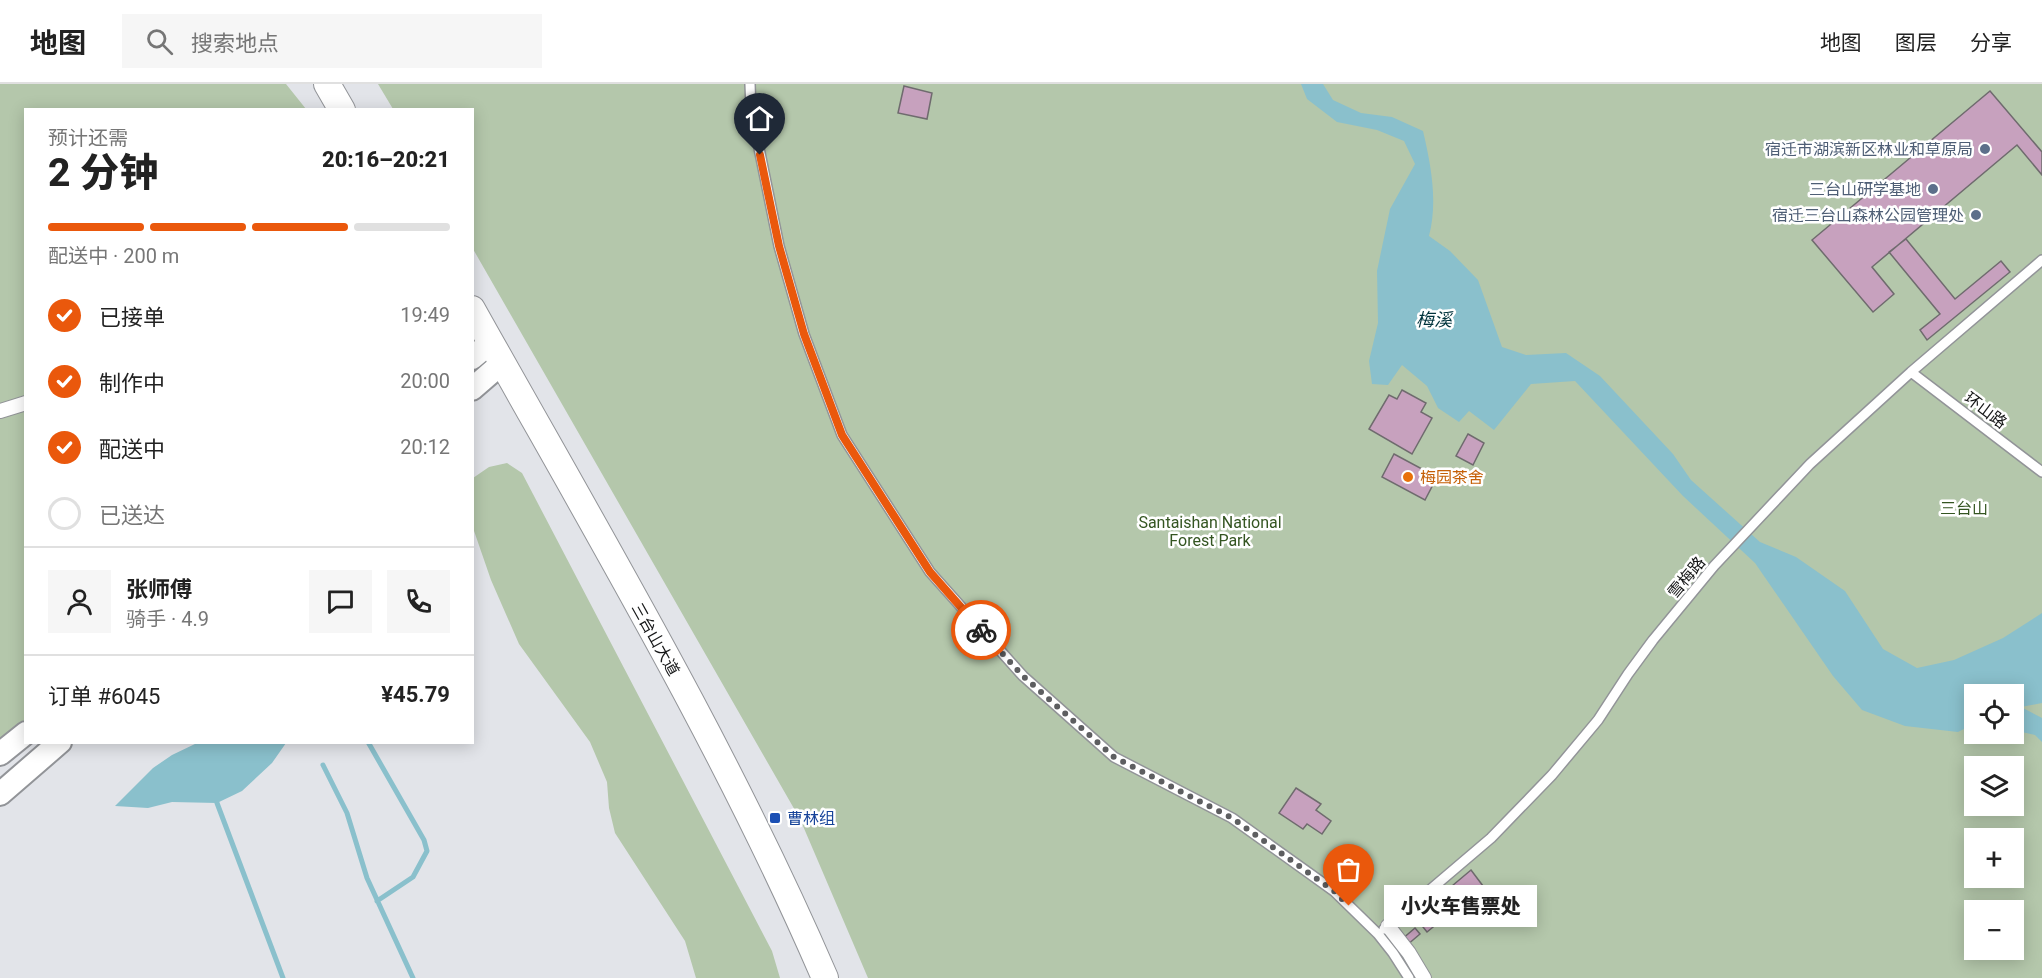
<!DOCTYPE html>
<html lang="zh">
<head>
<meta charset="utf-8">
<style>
  body { margin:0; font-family:Roboto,"Noto Sans SC",sans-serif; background:#f6f6f6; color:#222; height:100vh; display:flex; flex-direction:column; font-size:22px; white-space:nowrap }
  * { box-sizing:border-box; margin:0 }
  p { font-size:20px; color:#767676 }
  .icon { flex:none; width:33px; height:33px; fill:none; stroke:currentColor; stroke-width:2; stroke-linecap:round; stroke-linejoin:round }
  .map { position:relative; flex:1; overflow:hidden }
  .drawer { position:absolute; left:24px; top:24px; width:450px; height:636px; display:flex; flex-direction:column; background:#fff; border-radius:0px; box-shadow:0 3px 15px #0003 }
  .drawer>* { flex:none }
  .controls { position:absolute; left:1964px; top:600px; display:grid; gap:12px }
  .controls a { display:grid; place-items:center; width:60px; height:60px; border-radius:0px; background:#fff; box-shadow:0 3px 15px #0003; font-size:30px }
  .pin { position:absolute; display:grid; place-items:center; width:51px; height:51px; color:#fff; margin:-62px -26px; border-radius:50% 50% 50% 0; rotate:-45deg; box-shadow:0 0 6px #0007 }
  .pin .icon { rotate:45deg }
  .courier { position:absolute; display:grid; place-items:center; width:60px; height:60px; margin:-30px; border:4px solid #ea580c; border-radius:50%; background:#fff; color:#222; box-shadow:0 2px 8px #0007 }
  .bubble { position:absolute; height:42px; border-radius:0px; background:#fff; box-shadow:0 3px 15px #0003; font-size:20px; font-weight:800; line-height:42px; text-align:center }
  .summary em { font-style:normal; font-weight:800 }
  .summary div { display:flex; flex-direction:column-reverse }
  .summary { display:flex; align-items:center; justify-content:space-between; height:102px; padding:0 24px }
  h1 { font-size:39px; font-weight:800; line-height:45px }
  .bar { display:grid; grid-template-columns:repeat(4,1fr); gap:9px 6px; align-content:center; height:72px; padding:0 24px }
  .bar i { height:8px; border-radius:4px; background:#e0e0e0 }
  .bar .on { background:#ea580c }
  .bar p { grid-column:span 4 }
  .line { display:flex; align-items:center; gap:15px; padding:0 24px; border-top:2px solid #e0e0e0 }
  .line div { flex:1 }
  .round { display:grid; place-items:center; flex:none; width:63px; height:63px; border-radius:0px; background:#f6f6f6 }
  ol { padding:0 24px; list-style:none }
  li { display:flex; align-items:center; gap:18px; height:66px }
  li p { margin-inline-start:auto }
  li .icon { padding:6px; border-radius:50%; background:#ea580c; color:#fff; stroke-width:4 }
  li:last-child { color:#767676 }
  li i { width:33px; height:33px; border:3px solid #e0e0e0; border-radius:50% }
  header { display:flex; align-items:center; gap:36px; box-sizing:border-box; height:84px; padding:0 30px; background:#fff; border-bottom:2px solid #e0e0e0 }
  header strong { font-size:28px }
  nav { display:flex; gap:33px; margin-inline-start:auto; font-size:21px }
  .search { width:420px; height:54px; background:#f6f6f6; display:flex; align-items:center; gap:15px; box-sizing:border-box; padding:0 21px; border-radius:0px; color:#767676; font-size:22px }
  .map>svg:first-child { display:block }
  .green { fill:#b4c7ab; fill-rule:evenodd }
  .water { fill:#8ac0cc }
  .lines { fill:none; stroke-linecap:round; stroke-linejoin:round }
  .stream { stroke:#8ac0cc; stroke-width:5 }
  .building { fill:#c7a1be; stroke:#6f6b6e; stroke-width:1.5 }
  .service-casing { stroke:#929498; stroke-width:12 }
  .pedestrian-casing { stroke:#929498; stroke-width:16 }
  .tertiary-casing { stroke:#929498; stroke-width:26 }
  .secondary-casing { stroke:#929498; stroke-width:28 }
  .service { stroke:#fff; stroke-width:9 }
  .pedestrian { stroke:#fff; stroke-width:14 }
  .tertiary { stroke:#fff; stroke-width:22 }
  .secondary { stroke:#fff; stroke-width:26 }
  .done { stroke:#5d5e60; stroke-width:6; stroke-dasharray:0 10.8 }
  .route { stroke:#ea580c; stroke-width:8 }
  .service-dot { fill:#5c6f8a; stroke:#fff; stroke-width:2 }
  .food-dot { fill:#e8710a; stroke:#fff; stroke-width:2 }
  .transit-dot { fill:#1a4fb4; stroke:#fff; stroke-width:2 }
  .labels { text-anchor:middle; stroke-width:5; stroke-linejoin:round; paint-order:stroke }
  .service-label { font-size:16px; fill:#4e5e75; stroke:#fff; text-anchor:end }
  .street-label { font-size:16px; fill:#151617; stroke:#fff }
  .food-label { font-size:16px; fill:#c56008; stroke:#fff; text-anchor:start }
  .park-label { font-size:16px; fill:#345521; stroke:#fff }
  .transit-label { font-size:16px; fill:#164399; stroke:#fff; text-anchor:start }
  .water-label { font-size:18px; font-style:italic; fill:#00333c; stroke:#fff }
</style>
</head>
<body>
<header>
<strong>地图</strong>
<div class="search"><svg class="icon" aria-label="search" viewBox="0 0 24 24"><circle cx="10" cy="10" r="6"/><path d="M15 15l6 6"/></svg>搜索地点</div>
<nav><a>地图</a><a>图层</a><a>分享</a></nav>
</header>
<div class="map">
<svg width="2042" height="894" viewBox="0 0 2042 894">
  <rect width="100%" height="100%" fill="#e2e4e9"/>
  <path class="green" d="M 0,0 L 286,0 L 306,25 L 26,26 L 26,635 L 0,656 Z
    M 378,0 L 2042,0 L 2042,894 L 868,894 L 800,735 L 473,165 L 472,26 L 393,25 ZM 1974,610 L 2013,610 L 2013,650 L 1974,650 ZM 1974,682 L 2013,682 L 2013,722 L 1974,722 ZM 1974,754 L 2013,754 L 2013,794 L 1974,794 ZM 1974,826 L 2013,826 L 2013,866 L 1974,866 Z
    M 507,379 L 522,389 L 772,867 L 780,894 L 696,894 L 685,857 L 615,749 L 609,724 L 607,698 L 590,658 L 519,560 L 491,496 L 473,444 L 473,394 L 489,383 Z"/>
  <path class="water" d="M 1301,0 L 1323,0 L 1333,16 L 1361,29 L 1392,33 L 1423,47 C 1431,81 1438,118 1429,152 L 1450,167 L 1478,196 L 1502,263 L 1526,271 L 1566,269 L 1600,292 L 1673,370 L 1691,396 L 1760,458 L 1796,473 L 1845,507 L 1883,565 L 1917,584 L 1954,576 L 2003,554 L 2042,529 L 2042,619 L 2021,623 L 2042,634 L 2042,658 L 2035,651 L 2013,646 L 2013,610 L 1974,610 L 1974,640 L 1958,648 L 1905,642 L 1862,626 L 1833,592 L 1755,479 L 1683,412 L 1575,297 L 1531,300 L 1494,346 L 1469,327 L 1459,338 L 1438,324 L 1427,302 L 1402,281 L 1388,301 L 1372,300 L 1369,277 L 1378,239 L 1377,187 L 1390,125 L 1415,80 L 1404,57 L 1377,46 L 1337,38 L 1307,15 Z
    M 197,659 L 286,659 L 272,679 L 242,707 L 217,719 L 172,718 L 148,724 L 115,722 L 153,684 L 172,671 Z"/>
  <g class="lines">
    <path class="stream" d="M 368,658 L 424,756 L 427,767 L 413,793 L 377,817
      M 323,681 L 347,729 L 367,794 L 413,894
      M 217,719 L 283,894"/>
  </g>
  <path class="building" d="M 904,2 L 932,9 L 927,35 L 898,29 Z
    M 1990,7 L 2042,68 L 2042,91 L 2017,61 L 1872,183 L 1894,210 L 1873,228 L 1812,156 Z
    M 1906,155 L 1955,215 L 2001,177 L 2010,188 L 1927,256 L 1920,246 L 1940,230 L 1889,168 Z
    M 1402,306 L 1426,319 L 1421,328 L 1432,334 L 1412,370 L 1369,345 L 1389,311 L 1397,315 Z
    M 1468,350 L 1484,359 L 1473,381 L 1456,372 Z
    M 1394,370 L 1437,393 L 1425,416 L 1382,393 Z
    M 1296,704 L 1321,720 L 1316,726 L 1331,737 L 1322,750 L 1307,740 L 1303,745 L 1279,729 Z
    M 1471,786 L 1483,802 L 1427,848 L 1415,833 Z
    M 1415,844 L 1420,850 L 1407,861 L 1401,856 Z"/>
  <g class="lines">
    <g class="service-casing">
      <path id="service" d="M 750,0 L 751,25 L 779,162 L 804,250 L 842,351 L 930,488 L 1023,592 L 1114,673 L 1232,734 L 1334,807 L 1378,850 L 1393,869 L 1409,894
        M 1911,288 L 2042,388
        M 1384,845 L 1491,754 L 1552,691 L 1598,636 L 1628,590 L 1653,556 L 1714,482 L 1810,380 L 1911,288 L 2042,176"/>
    </g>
    <g class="pedestrian-casing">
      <path id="pedestrian" d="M 0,327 L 26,319
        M 1388,842 L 1409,869 L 1424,894"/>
    </g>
    <g class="tertiary-casing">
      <path id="tertiary" d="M 472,274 L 491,258
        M 472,305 L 502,279
        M 0,670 L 26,649
        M 0,710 L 60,658"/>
    </g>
    <g class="secondary-casing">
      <path id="secondary" d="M 327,0 L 342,26
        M 472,225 C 595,445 725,662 825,894"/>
    </g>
    <use href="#service" class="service"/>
    <use href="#pedestrian" class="pedestrian"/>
    <use href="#tertiary" class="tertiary"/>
    <use href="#secondary" class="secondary"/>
  </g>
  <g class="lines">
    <path class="done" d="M 981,546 L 1023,592 L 1114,673 L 1232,734 L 1334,807 L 1349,822"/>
    <path class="route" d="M 760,71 L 779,162 L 804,250 L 842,351 L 930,488 L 981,546"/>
  </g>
  <g class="service-dot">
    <circle cx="1985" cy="65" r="6"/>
    <circle cx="1933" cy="105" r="6"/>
    <circle cx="1976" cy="131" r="6"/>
  </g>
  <circle class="food-dot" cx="1408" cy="393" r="6"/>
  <rect class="transit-dot" x="769" y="728" width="12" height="12" rx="3"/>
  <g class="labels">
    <g class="service-label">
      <text x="1973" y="71">宿迁市湖滨新区林业和草原局</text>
      <text x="1921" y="111">三台山研学基地</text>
      <text x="1964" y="137">宿迁三台山森林公园管理处</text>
    </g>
    <g class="street-label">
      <text transform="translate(1986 326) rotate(37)" y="6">环山路</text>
      <text transform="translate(1686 493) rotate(-50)" y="6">雪梅路</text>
      <text transform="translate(656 555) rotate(61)" y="6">三台山大道</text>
    </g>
    <g class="food-label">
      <text x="1420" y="399">梅园茶舍</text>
    </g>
    <g class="park-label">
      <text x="1964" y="430">三台山</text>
      <text x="1210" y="444">Santaishan National<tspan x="1210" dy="18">Forest Park</tspan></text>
    </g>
    <g class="transit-label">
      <text x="787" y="740">曹林组</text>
    </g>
    <g class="water-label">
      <text x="1434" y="242">梅溪</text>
    </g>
  </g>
</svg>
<div class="controls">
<a><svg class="icon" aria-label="locate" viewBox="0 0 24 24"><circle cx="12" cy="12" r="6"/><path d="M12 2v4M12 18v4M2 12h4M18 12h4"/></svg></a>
<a><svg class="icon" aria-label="layers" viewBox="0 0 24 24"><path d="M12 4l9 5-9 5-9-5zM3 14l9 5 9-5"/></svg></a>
<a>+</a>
<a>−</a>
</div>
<div class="pin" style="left:1349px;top:822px;background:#ea580c"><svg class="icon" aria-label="bag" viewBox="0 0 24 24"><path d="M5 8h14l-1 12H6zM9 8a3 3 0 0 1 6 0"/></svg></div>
<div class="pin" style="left:760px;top:71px;background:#1f2937"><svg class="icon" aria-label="home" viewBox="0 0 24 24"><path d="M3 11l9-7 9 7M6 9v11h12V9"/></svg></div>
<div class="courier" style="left:981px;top:546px"><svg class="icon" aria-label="bike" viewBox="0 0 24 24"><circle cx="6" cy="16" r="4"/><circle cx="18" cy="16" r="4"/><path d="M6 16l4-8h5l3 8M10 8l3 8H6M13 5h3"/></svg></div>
<div class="bubble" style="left:1384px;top:801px;width:153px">小火车售票处</div>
<section class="drawer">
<div class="summary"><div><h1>2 分钟</h1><p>预计还需</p></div><em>20:16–20:21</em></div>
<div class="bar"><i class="on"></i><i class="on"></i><i class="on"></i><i></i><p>配送中 · 200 m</p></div>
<ol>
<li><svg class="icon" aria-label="check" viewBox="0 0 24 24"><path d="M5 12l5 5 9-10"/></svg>已接单<p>19:49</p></li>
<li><svg class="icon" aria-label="check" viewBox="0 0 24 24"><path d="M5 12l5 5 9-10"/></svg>制作中<p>20:00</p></li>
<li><svg class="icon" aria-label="check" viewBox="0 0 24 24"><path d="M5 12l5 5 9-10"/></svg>配送中<p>20:12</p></li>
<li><i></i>已送达</li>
</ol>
<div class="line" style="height:108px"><a class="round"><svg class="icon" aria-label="person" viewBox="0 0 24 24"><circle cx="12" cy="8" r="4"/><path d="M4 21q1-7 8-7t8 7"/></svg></a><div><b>张师傅</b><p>骑手 · 4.9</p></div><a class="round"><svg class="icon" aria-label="chat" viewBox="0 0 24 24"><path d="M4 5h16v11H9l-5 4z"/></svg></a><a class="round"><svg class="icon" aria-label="phone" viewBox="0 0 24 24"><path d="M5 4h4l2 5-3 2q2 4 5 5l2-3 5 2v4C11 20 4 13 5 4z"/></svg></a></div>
<div class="line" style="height:78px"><div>订单 #6045</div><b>¥45.79</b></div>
</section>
</div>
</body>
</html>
